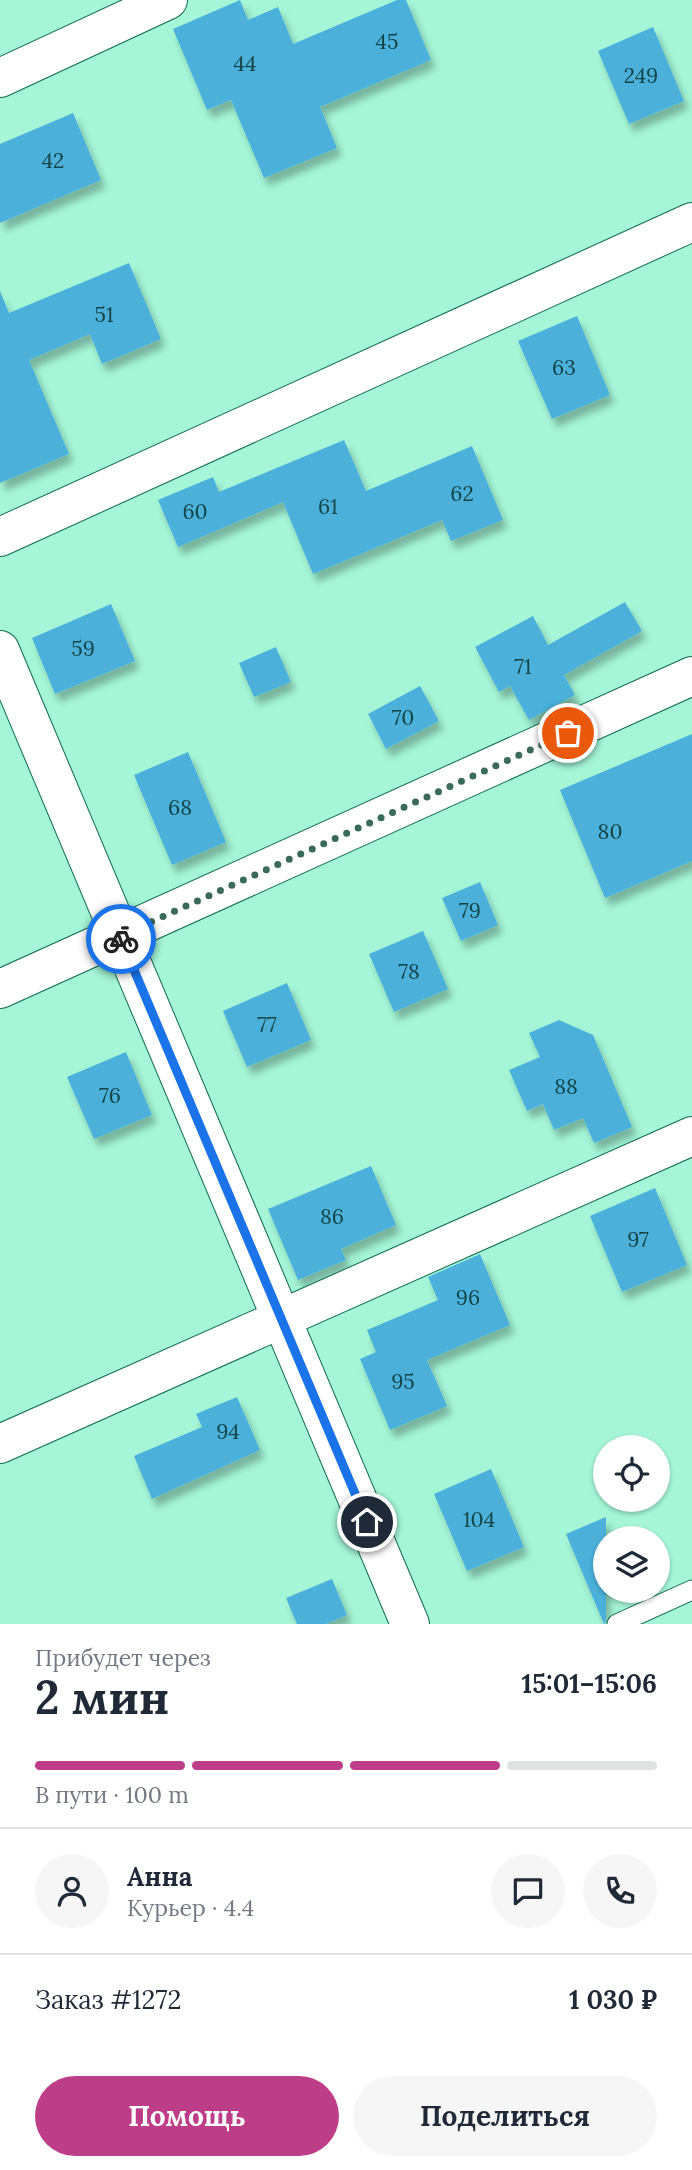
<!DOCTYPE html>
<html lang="ru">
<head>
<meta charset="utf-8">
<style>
  body { margin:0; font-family:Lora,serif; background:#f6f6f7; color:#1f2937; height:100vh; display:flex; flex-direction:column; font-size:26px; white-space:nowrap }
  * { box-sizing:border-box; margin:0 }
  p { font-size:23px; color:#747a83 }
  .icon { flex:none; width:38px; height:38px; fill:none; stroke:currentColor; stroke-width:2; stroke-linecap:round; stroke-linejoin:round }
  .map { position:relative; height:1624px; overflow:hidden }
  .drawer { display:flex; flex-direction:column; background:#fff; flex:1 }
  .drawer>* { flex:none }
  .controls { position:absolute; left:593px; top:1435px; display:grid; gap:14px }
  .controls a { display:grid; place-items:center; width:77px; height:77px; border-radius:50%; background:#fff; box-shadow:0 2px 5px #0004; font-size:35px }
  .pin { position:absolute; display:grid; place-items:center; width:60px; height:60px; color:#fff; margin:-30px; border:4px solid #fff; border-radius:50%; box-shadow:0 2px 7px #0007 }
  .courier { position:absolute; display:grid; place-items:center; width:70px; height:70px; margin:-35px; border:5px solid #1a73e8; border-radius:50%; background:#fff; color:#222; box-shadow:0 2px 9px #0007 }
  .headline em { font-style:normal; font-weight:700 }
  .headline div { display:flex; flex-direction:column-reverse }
  .headline { display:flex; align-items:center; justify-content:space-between; height:119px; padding:0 35px }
  h1 { font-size:46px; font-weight:700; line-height:52px }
  .bar { display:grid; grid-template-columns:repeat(4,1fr); gap:10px 7px; align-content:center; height:84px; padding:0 35px }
  .bar i { height:9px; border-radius:5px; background:#e0e1e3 }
  .bar .active { background:#be3d88 }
  .bar p { grid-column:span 4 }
  .line { display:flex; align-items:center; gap:18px; padding:0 35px; border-top:2px solid #e0e1e3 }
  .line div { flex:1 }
  .round { display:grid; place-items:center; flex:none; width:74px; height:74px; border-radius:37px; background:#f6f6f7 }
  .button { display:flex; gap:14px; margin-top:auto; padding:14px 35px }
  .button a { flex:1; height:80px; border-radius:42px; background:#be3d88; color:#fff; font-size:28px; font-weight:700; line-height:80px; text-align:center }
  .button a+a { background:#f6f6f7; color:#1f2937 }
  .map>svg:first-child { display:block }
  .building { fill:#4bb1db; filter:url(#shadow) }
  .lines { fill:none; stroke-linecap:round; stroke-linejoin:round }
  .lane-casing { stroke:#0c6a51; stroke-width:21 }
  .street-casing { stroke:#0c6a51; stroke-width:40 }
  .lane { stroke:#fff; stroke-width:19 }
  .street { stroke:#fff; stroke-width:38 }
  .done { stroke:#3a6b59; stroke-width:7; stroke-dasharray:0 12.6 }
  .route { stroke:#1a73e8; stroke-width:9 }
  .labels { text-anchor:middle; stroke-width:7; stroke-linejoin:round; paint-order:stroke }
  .number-label { font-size:21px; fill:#134446 }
</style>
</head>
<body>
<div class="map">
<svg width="692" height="1624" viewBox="0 0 692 1624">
  <defs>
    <filter id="shadow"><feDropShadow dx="4.5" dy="8" stdDeviation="3.5" flood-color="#0004"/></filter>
  </defs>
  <rect width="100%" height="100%" fill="#a5f6d7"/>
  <path class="building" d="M 240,0 L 248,20 L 278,7 L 293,44 L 397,0 L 406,0 L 431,60 L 320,107 L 337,148 L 264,178 L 231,100 L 207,110 L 173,29 Z
    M 653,27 L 684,101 L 629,124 L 598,51 Z
    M 73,113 L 101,180 L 0,223 L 0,144 Z
    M 129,263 L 161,339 L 102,364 L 90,334 L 29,360 L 69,454 L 0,483 L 0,291 L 9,313 Z
    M 577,316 L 610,395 L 552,419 L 518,341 Z
    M 344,440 L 366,491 L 472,446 L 503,520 L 451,541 L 442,520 L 313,574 L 283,502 L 178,547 L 158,500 L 213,477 L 219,492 Z
    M 625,602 L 642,631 L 564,675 L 575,695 L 529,720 L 510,686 L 499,692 L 475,647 L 533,616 L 548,645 Z
    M 111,604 L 135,661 L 55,694 L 32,638 Z
    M 276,647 L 291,682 L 254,697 L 239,663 Z
    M 420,686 L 439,721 L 386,749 L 368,714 Z
    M 692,734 L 692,861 L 605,898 L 560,790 Z
    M 188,752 L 226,842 L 172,865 L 134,775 Z
    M 480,882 L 498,925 L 461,941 L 442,898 Z
    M 423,931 L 448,989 L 394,1012 L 369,954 Z
    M 287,983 L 311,1040 L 247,1067 L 223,1011 Z
    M 559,1020 L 593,1035 L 632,1127 L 594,1143 L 583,1118 L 554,1130 L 543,1104 L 527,1111 L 509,1070 L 540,1057 L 529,1033 Z
    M 126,1052 L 152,1115 L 94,1139 L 67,1077 Z
    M 371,1166 L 396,1225 L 341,1249 L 346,1260 L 298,1280 L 268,1209 Z
    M 655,1188 L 687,1265 L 622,1292 L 590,1216 Z
    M 480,1254 L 510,1325 L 427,1360 L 447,1406 L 390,1430 L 360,1359 L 376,1352 L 367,1330 L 438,1300 L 428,1277 Z
    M 237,1397 L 260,1450 L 152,1499 L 134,1456 L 202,1427 L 196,1414 Z
    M 491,1469 L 524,1547 L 467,1571 L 434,1494 Z
    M 606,1517 L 606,1621 L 604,1624 L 566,1534 Z
    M 332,1579 L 347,1615 L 326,1624 L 297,1624 L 286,1598 Z"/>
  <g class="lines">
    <g class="lane-casing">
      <path id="lane" d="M 617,1624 L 692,1590"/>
    </g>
    <g class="street-casing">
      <path id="street" d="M 0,78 L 168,0
        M 0,537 L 692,222
        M 0,650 L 410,1624
        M 0,989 L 692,676
        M 0,1444 L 692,1136"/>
    </g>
    <use href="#lane" class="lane"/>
    <use href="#street" class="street"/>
  </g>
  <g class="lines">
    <path class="done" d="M 121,939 L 120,936 L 568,733"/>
    <path class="route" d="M 121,939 L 367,1522"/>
  </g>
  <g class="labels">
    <g class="number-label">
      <text x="387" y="49">45</text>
      <text x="245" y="71">44</text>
      <text x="641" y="83">249</text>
      <text x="53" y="168">42</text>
      <text x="104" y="322">51</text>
      <text x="564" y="375">63</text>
      <text x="462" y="501">62</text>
      <text x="328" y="514">61</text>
      <text x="195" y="519">60</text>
      <text x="83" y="656">59</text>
      <text x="523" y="674">71</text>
      <text x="403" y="725">70</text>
      <text x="180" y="815">68</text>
      <text x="610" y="839">80</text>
      <text x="470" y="918">79</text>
      <text x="409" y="979">78</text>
      <text x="267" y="1032">77</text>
      <text x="566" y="1094">88</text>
      <text x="110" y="1103">76</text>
      <text x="332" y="1224">86</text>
      <text x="638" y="1247">97</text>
      <text x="468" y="1305">96</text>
      <text x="403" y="1389">95</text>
      <text x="228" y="1439">94</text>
      <text x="479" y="1527">104</text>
    </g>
  </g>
</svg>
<div class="controls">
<a><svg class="icon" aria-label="locate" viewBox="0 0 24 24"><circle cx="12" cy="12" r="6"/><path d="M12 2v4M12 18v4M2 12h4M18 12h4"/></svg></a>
<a><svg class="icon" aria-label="layers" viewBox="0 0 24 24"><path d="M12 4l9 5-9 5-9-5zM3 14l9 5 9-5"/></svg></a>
</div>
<div class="pin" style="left:568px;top:733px;background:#ea580c"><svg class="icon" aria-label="bag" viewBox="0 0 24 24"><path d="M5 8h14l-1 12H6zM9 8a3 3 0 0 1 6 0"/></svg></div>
<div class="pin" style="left:367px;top:1522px;background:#1f2937"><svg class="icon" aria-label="home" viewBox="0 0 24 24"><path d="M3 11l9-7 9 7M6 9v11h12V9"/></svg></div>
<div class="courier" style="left:121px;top:939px"><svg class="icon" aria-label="bike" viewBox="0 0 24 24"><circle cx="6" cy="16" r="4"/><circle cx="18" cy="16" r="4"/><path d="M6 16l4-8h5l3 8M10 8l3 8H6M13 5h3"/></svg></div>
</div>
<section class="drawer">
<div class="headline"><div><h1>2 мин</h1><p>Прибудет через</p></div><em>15:01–15:06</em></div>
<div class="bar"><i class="active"></i><i class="active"></i><i class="active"></i><i></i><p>В пути · 100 m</p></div>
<div class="line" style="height:126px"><a class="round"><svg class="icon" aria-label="person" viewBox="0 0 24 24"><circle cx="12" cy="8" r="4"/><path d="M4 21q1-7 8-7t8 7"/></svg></a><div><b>Анна</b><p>Курьер · 4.4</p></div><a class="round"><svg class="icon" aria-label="chat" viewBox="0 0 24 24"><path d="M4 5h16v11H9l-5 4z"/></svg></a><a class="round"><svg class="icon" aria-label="phone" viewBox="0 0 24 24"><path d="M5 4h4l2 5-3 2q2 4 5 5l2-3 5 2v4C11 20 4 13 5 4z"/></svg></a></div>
<div class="line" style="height:91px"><div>Заказ #1272</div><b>1 030 ₽</b></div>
<div class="button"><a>Помощь</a><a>Поделиться</a></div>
</section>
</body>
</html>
